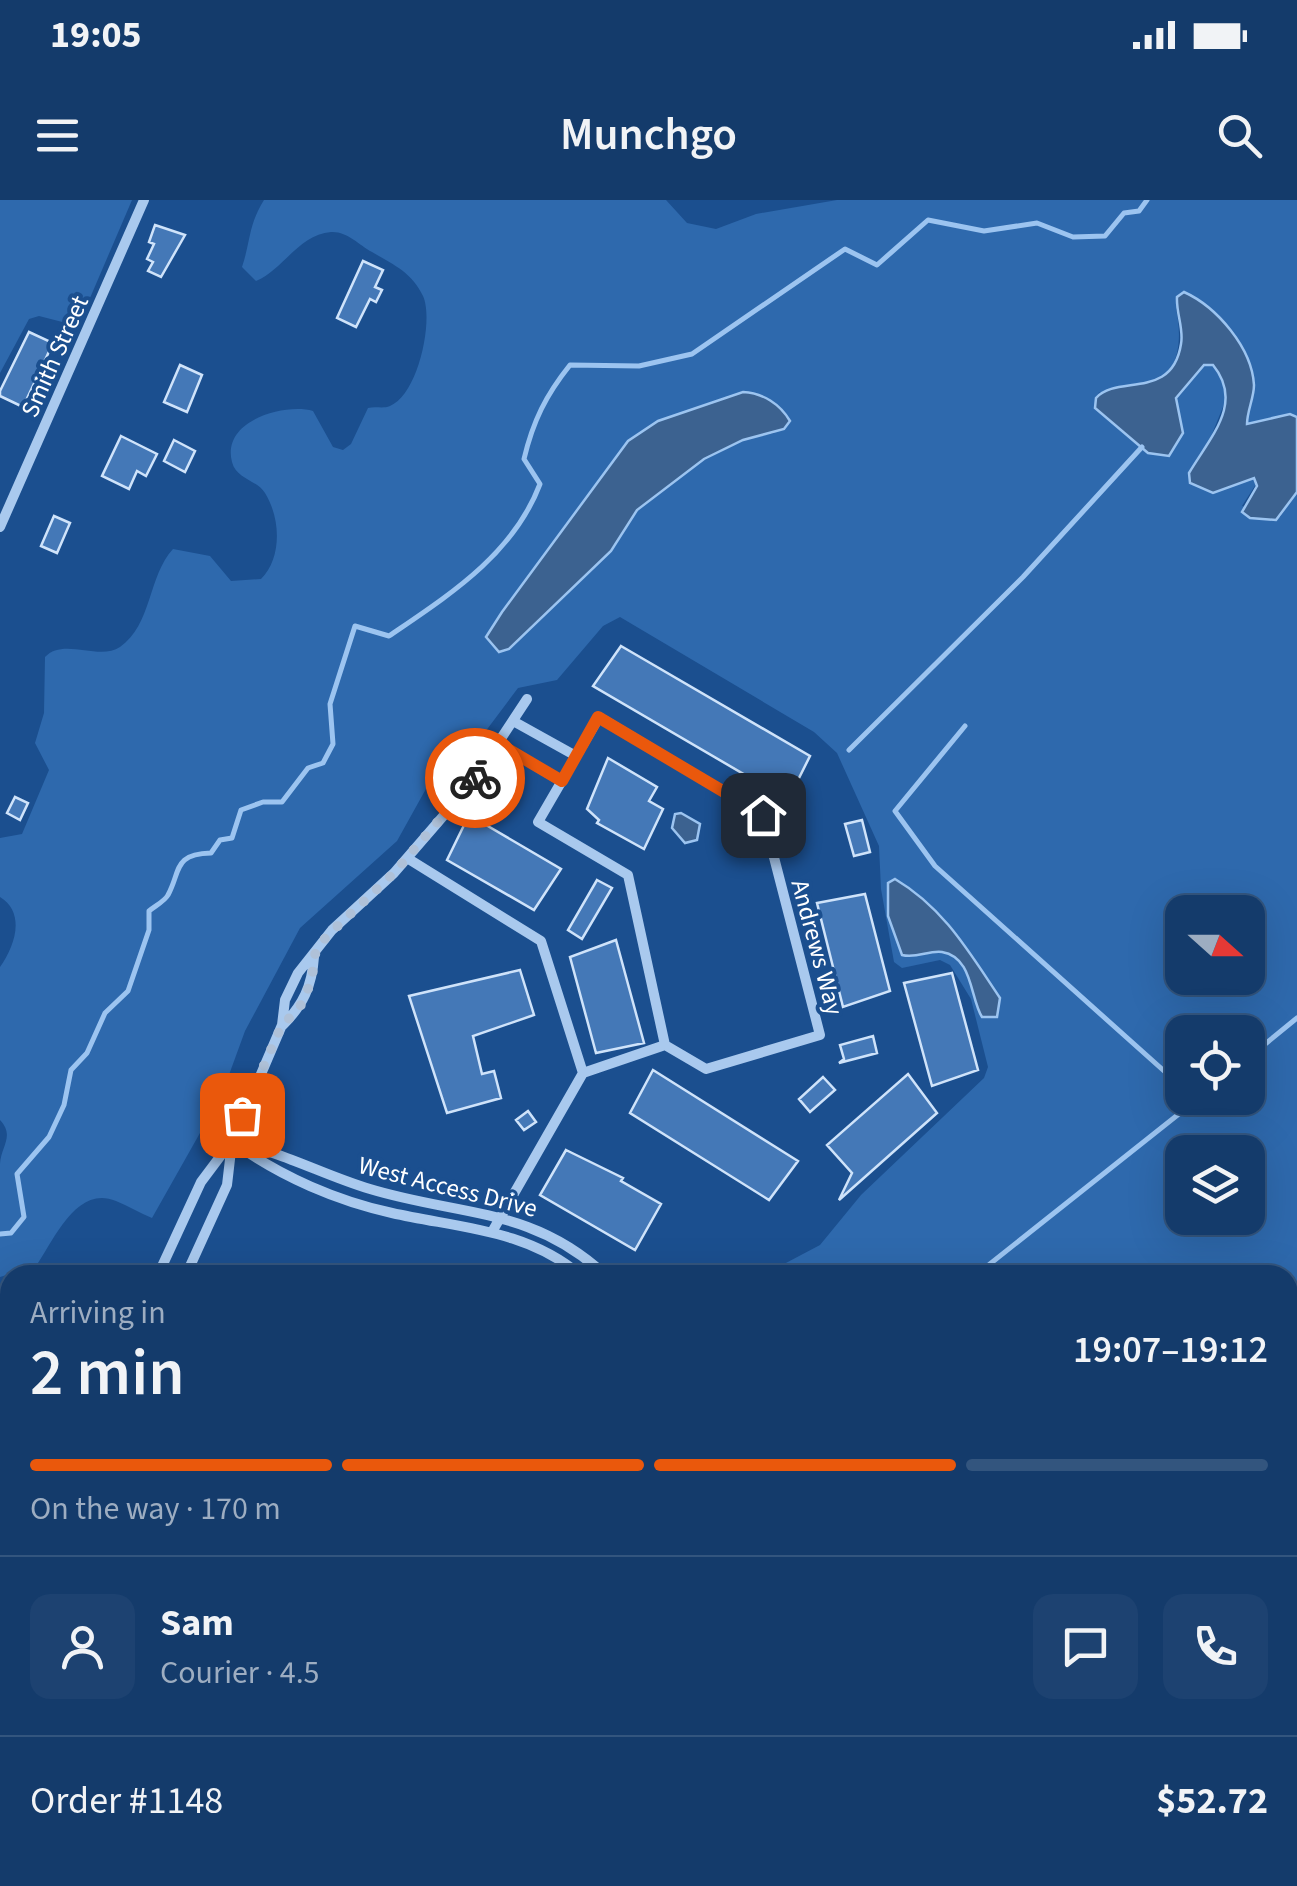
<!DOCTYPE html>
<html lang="en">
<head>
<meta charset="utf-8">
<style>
  body { margin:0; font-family:"Source Sans 3",sans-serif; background:#1d4271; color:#f1f3f6; height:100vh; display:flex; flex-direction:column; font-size:38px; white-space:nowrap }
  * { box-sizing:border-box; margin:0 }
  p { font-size:32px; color:#9dadc1 }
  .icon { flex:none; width:55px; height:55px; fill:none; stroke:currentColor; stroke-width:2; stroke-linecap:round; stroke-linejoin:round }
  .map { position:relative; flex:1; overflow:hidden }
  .sheet { position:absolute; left:0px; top:1065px; width:1298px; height:622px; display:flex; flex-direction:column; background:#143b6b; border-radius:30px 30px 0 0; box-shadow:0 10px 40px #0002,0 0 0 2px #33557e }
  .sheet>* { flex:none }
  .needle { width:65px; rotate:111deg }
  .buttons { position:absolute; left:1165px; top:695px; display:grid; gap:20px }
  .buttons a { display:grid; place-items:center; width:100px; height:100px; border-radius:20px; background:#143b6b; box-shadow:0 10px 40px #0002,0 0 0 2px #33557e; font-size:50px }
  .pin { position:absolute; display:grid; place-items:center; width:85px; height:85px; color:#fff; margin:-42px; border-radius:20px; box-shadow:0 5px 15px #0006 }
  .courier { position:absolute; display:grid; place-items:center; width:100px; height:100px; margin:-50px; border:8px solid #ea580c; border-radius:50%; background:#fff; color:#222; box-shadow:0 2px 12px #0007 }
  .overview em { font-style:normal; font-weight:600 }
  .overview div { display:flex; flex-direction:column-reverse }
  .overview { display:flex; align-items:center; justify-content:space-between; height:170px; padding:0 30px }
  h1 { font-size:65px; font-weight:600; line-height:75px }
  .bar { display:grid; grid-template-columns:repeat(4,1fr); gap:15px 10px; align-content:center; height:120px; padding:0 30px }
  .bar i { height:12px; border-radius:8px; background:#33557e }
  .bar .selected { background:#ea580c }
  .bar p { grid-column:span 4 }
  .line { display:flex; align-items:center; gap:25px; padding:0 30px; border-top:2px solid #33557e }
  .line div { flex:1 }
  .round { display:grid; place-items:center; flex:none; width:105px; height:105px; border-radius:20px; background:#1d4271 }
  .status { display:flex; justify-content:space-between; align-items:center; height:70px; padding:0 50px; background:#143b6b; direction:ltr }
  .status svg { height:28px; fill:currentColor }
  header { display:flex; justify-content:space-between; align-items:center; height:130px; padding:0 30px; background:#143b6b; font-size:45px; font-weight:600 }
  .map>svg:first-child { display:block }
  .green { fill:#2e69ad; fill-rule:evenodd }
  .water { fill:#3c6290; stroke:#9cc4f0; stroke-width:2.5 }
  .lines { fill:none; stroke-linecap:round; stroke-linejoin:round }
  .stream { stroke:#9cc4f0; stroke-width:5 }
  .building { fill:#4478b7; stroke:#cfe3fa; stroke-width:2.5 }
  .minor { stroke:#a9c9ee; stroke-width:10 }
  .done { stroke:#afc1d8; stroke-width:10; stroke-dasharray:0 18 }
  .route { stroke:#ea580c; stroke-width:12 }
  .labels { text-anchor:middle; stroke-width:8; stroke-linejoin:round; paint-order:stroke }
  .street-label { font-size:25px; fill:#fff; stroke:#1b4f8f }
</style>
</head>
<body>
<div class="status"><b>19:05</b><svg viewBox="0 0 49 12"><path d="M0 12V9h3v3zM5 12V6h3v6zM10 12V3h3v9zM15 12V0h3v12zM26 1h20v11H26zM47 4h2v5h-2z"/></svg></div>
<header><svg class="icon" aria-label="menu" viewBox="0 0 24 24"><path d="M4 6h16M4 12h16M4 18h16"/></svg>Munchgo<svg class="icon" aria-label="search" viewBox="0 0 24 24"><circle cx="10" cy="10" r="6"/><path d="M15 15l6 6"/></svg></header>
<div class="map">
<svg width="1297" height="1686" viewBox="0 0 1297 1686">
  <rect width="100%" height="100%" fill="#1b4f8f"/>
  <path class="green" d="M 0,0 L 132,0 L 78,126 L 39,116 L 29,119 L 0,173 Z
    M 264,0 L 666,0 L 687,23 L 716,29 L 756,14 L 837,0 L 1297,0 L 1297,217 L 1290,214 L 1246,224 L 1254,189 L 1176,108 C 1182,137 1182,177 1145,186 C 1129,190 1113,188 1098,193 L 1183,233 L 1176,198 L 1204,165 L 1214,165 L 1229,192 L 1210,239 L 1249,278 L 1258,281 L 1242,306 L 1280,317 L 1297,292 L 1297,1419 L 1288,1421 L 1288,1075 L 745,1075 L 753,1069 L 784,1064 L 820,1045 L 861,995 L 984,878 L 988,867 L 971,799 L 950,765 L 940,760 L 902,768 L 894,762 L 881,689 L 879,646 L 837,553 L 814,532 L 620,417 L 603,426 L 557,480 L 518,488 L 452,576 L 427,587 L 397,641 L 300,728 L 245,831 L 222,894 L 152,1018 C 140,1013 128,1006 116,1001 C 76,984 53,1042 36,1066 L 0,1077 C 0,1039 0,1001 0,964 C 1,946 15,936 0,920 L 0,767 C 15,746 26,713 0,697 L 0,638 L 22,634 L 49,570 L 35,543 L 44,513 L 45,457 C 63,437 99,461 120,447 C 152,425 148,376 173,349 L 210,356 L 231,381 L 261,379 C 282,358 281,319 265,293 C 257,280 236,279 232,262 C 221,220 285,203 313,211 L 333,247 L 343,250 L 351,244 L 368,208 C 376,206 383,209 390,206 C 418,195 434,120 423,96 C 412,72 392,64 372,52 C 359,45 347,31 331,32 C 298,35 283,70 256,81 L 242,67 C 251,40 248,26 264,0 ZM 775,233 L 743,240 L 691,267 L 637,310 L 611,351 L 486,437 L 628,241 ZM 1182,712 L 1248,712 L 1248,778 L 1182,778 ZM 1182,832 L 1248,832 L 1248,898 L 1182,898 ZM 1182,952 L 1248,952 L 1248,1018 L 1182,1018 Z
    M 26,1678 L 117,1678 L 124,1686 L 17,1686 Z
    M 798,1678 L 861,1678 L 859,1686 L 793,1686 Z"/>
  <path class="water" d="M 1184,92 C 1217,107 1252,148 1254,185 C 1254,198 1247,211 1247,224 L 1290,214 L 1297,217 L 1297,292 L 1276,320 L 1250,318 L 1242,312 L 1257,286 L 1254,278 L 1213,293 L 1190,283 L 1189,273 C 1211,236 1244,203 1213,165 L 1204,165 L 1176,198 L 1183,233 L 1169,256 L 1148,253 L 1095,208 L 1096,198 C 1117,174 1172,201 1181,144 C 1184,129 1176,113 1177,97 Z
    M 743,192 C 763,193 780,204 790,221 L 784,229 L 743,240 L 704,259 L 637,310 L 611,351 L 509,449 L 499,452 L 486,437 L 502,412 L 628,241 L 658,221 Z
    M 681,613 L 700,624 L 697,640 L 685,643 L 672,628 L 675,614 Z
    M 895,679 C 944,708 969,752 1000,798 L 997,817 L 982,817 C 970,798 973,757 942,752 C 929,750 916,759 902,755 L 888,716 L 888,683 Z"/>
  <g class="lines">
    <path class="stream" d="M 965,526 L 895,611 L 935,666 L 1182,887
      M 849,550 L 1023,377 L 1142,247
      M 1248,858 L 1297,818
      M 0,1034 L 11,1033 L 24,1017 L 17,974 L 49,937 L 64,905 L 71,870 L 87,853 L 105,813 L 128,791 L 149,730 L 149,711 C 155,706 165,701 168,695 C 181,671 173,654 211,653 L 220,640 L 232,638 L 241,610 L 263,602 L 282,602 L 308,568 L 323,563 L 333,544 L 330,504 L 355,426 L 389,436 C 449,395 513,355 540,284 L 524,259 C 533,221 546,195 570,165 L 639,166 L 692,154 L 845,49 L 877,65 L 928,20 L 984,31 L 1037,23 L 1073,37 L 1105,36 L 1124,13 L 1139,11 L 1147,0
      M 976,1075 L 1199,898"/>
  </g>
  <path class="building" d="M 155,25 L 185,35 L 161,77 L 148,71 L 153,62 L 147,59 L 154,44 L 149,42 Z
    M 363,61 L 383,70 L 375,87 L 382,90 L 376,102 L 370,99 L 356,127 L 337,118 Z
    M 29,132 L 53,143 L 23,207 L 0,196 L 0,191 Z
    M 180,165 L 202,175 L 187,212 L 164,202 Z
    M 121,236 L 157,254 L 146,276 L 137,271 L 129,289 L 102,276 Z
    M 174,240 L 195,251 L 185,272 L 164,261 Z
    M 54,316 L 70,323 L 57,353 L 41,346 Z
    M 621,446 L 810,556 L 788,600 L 593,486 Z
    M 608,558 L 657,587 L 649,601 L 663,609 L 644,649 L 597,623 L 599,620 L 587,609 Z
    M 15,597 L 28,603 L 20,620 L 7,613 Z
    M 469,615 L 561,669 L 534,710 L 447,660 Z
    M 862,620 L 870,652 L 854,656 L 845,624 Z
    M 597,680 L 612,688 L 582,739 L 568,730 Z
    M 865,694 L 890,791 L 843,807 L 817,703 Z
    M 616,740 L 644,843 L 596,853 L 570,757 Z
    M 520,770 L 534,815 L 473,836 L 482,874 L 494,871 L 501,898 L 447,913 L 409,796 Z
    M 952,773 L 978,870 L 932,886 L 904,783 Z
    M 873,836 L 877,853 L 839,863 L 844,859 L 840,845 Z
    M 653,870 L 798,961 L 769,1000 L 630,913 Z
    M 908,874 L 937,913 L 839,1000 L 852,973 L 827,945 Z
    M 823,877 L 835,890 L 810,912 L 799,899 Z
    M 528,911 L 536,922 L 524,930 L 516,920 Z
    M 566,950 L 623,978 L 621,981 L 661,1004 L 635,1050 L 540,995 Z"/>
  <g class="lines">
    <path class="minor" d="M 0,327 L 144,0
      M 599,517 L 763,615 L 820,835 L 706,869 L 665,845 L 628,675 L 538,622 Z
      M 513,521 L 576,556
      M 499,544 L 561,581
      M 407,658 L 541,741 L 583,873 L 492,1032
      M 283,825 C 303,805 312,786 314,757
      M 583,873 L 665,845
      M 232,942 C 281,951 323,975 370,989 C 459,1016 532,1007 605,1075
      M 237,945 C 282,977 337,1001 392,1013 C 458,1028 526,1029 580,1075
      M 158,1075 L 201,982 L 231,942
      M 186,1075 L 227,985 L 232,942 L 282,825 L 285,800 L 298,773 L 332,730 L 394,673 L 471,584 L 527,499
      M 0,1447 L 10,1424
      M 0,1506 L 10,1487
      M 0,1558 L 10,1559
      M 130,1678 L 137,1686
      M 589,1678 L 601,1686
      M 324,1686 L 330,1678
      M 1026,1686 L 1033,1678
      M 1050,1686 L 1057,1678"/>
  </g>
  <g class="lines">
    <path class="done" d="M 242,915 L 282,825 L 299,809 L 312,780 L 314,756 L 326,737 L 394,673 L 475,578"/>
    <path class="route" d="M 475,578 L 499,544 L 562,581 L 598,517 L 763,615"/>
  </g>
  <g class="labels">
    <g class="street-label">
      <text transform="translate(54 156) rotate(-66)" y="9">Smith Street</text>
      <text transform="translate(818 747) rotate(75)" y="9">Andrews Way</text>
      <text transform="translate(448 986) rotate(14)" y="9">West Access Drive</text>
    </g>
  </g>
</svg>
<div class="buttons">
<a><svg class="needle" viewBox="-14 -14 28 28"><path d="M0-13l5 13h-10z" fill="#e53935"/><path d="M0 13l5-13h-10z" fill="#9dadc1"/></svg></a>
<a><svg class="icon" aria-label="locate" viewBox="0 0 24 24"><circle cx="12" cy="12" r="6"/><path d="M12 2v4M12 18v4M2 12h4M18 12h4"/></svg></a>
<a><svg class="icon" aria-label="layers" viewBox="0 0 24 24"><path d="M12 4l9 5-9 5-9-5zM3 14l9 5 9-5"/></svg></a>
</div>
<div class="pin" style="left:242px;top:915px;background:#ea580c"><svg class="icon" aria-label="bag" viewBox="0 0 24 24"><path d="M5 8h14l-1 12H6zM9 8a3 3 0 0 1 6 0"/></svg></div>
<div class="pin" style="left:763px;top:615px;background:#1f2937"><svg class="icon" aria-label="home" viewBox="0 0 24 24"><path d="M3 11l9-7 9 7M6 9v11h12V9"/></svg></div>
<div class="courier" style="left:475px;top:578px"><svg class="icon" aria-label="bike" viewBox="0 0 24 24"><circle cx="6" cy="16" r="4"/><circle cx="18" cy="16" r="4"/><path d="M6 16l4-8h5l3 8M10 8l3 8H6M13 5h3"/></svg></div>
<section class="sheet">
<div class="overview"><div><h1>2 min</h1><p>Arriving in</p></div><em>19:07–19:12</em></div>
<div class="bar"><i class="selected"></i><i class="selected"></i><i class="selected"></i><i></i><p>On the way · 170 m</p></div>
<div class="line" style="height:180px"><a class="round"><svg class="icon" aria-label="person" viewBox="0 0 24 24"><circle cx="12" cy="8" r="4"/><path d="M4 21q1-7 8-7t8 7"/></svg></a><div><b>Sam</b><p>Courier · 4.5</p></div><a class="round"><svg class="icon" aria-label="chat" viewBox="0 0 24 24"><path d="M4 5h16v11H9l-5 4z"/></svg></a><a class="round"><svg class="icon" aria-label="phone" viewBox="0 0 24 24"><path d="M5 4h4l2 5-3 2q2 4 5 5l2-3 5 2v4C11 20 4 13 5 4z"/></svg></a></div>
<div class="line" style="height:130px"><div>Order #1148</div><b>$52.72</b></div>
</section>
</div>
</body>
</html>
